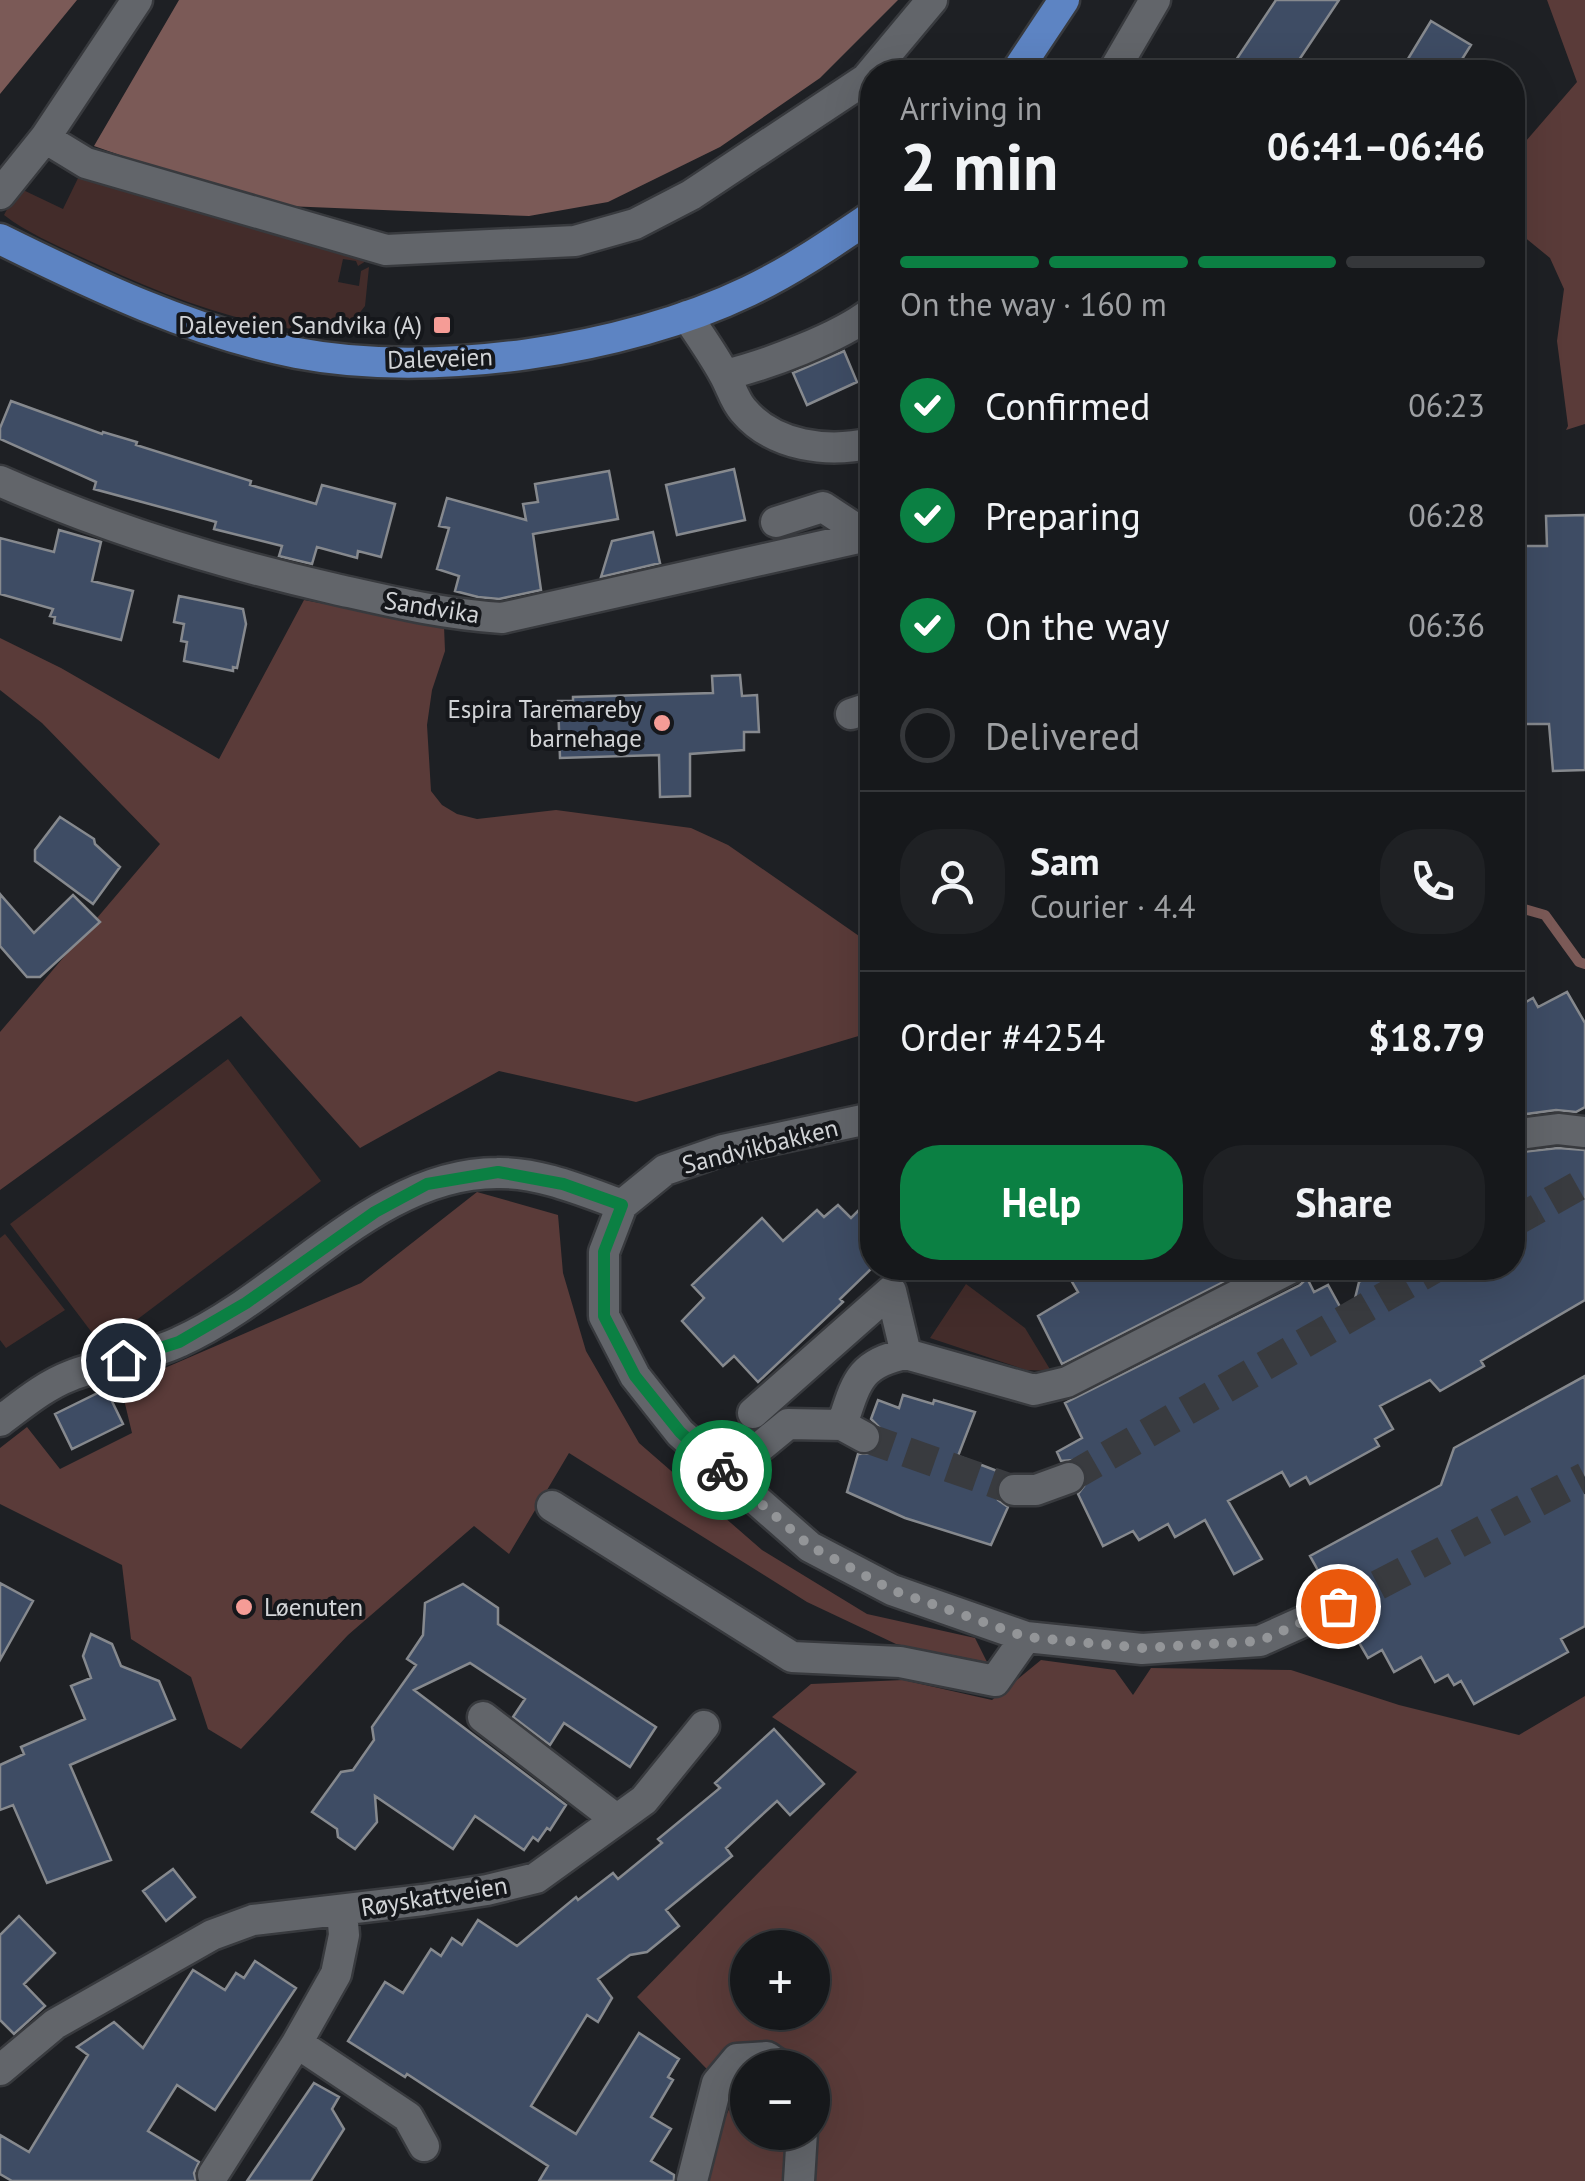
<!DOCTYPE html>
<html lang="en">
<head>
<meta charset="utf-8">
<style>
  body { margin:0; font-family:"PT Sans",sans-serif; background:#1f2124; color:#f1f3f6; height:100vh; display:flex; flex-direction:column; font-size:38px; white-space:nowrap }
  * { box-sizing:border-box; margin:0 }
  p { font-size:32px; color:#9ea0a3 }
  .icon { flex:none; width:55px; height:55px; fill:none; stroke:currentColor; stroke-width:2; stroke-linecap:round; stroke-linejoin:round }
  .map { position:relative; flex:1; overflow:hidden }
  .details { position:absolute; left:860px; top:60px; width:665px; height:1220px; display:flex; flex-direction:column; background:#16181b; border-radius:40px; box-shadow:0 10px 40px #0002,0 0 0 2px #35373a }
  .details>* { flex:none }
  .buttons { position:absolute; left:730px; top:1930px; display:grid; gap:20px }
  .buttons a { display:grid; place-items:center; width:100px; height:100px; border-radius:50%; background:#16181b; box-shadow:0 10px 40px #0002,0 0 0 2px #35373a; font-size:50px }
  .pin { position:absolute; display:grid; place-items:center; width:85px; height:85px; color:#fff; margin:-42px; border:5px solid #fff; border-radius:50%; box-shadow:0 2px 10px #0007 }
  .courier { position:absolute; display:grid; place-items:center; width:100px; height:100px; margin:-50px; border:8px solid #0b8043; border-radius:50%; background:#fff; color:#222; box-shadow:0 2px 12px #0007 }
  .summary em { font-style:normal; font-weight:700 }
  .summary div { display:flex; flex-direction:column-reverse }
  .summary { display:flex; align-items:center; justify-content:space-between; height:170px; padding:0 40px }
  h1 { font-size:65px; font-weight:700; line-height:75px }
  .bar { display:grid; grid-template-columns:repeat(4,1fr); gap:15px 10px; align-content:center; height:120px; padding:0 40px }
  .bar i { height:12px; border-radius:8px; background:#35373a }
  .bar .on { background:#0b8043 }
  .bar p { grid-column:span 4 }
  .line { display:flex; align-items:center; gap:25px; padding:0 40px; border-top:2px solid #35373a }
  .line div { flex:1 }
  .round { display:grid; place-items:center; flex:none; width:105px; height:105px; border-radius:40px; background:#1f2124 }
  ol { padding:0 40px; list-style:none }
  li { display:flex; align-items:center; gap:30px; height:110px }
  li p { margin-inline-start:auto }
  li .icon { padding:10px; border-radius:50%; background:#0b8043; color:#fff; stroke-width:4 }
  li:last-child { color:#9ea0a3 }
  li i { width:55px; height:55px; border:5px solid #35373a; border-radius:50% }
  .cta { display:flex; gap:20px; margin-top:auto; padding:20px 40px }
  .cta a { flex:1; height:115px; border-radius:40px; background:#0b8043; color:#fff; font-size:40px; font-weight:700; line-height:115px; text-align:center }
  .cta a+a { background:#1f2124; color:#f1f3f6 }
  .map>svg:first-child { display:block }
  .green { fill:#432c2a }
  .forest { fill:#5a3b39; fill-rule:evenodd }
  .water { fill:#7b5a57 }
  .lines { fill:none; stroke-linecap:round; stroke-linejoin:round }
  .stream { stroke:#7b5a57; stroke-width:10 }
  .building { fill:#3e4c64; stroke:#86898e; stroke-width:2.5 }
  .minor-tunnel { stroke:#393b3f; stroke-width:30; stroke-dasharray:30 15; stroke-linecap:butt }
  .minor-casing { stroke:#383a3e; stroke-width:35 }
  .major-casing { stroke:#383a3e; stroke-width:35 }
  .minor { stroke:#62656a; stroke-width:30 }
  .major { stroke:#5d84c3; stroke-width:30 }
  .done { stroke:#939598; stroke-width:10; stroke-dasharray:0 18 }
  .route { stroke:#0b8043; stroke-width:12 }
  .poi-dot { fill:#f59c96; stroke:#15171b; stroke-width:4 }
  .labels { text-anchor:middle; stroke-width:8; stroke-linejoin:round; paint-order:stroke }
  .poi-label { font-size:25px; fill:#d2d4d7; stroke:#15171b; text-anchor:end }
  .street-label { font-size:25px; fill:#d2d4d7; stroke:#15171b }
</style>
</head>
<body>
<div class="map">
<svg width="1585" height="2181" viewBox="0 0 1585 2181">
  <rect width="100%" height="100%" fill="#1e2024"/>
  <path class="green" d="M 82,170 L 348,248 L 366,261 L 358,266 L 356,261 L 343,259 L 338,282 L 359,286 L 361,271 L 369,267 L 365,306 L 350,325 L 340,326 L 330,333 C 242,328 158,293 79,256 C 54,244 26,232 4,215 L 15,194 L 21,189 L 63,209 Z
    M 228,1059 L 321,1181 L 102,1346 L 10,1224 Z
    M 5,1234 L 65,1310 L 6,1348 L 0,1340 L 0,1238 Z
    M 966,1284 L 1025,1328 L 1051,1371 L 1026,1370 L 930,1338 Z"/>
  <path class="forest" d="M 1547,0 L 1585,0 L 1585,424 L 1566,430 L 1568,426 L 1557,341 L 1564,289 L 1550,258 L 1512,227 L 1513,156 L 1577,82 Z
    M 304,600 L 444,626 L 445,651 L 432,690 L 427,725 L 431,791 L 442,805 L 457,814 L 477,819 L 556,810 L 691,828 L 728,845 L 872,945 L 872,1032 L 636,1102 L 499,1071 L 360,1148 L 241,1016 L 0,1190 L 0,1032 L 160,844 L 42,723 L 0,690 L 0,638 L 61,668 L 219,759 Z
    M 477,1192 L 558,1215 L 563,1273 L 586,1351 L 639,1443 L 762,1550 L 867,1614 L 975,1638 L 987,1662 L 896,1644 L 807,1602 L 569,1453 L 509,1554 L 474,1526 L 348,1635 L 241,1749 L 208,1729 L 191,1677 L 131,1639 L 122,1565 L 0,1504 L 0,1448 L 27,1427 L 60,1469 L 132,1433 L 121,1387 L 361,1283 Z
    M 1041,1660 L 1115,1670 L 1133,1695 L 1151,1668 L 1291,1670 L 1399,1705 L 1519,1735 L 1585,1696 L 1585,2181 L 699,2181 L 734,2097 L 637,1997 L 857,1772 L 772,1717 L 811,1684 L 903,1680 L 992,1700 ZM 748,1948 L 812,1948 L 812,2012 L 748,2012 ZM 748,2068 L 812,2068 L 812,2132 L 748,2132 Z"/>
  <path class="water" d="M 0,0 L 77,0 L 0,94 Z
    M 179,0 L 898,0 L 820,78 L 720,147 L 608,202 L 529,216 L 262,205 L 94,146 Z"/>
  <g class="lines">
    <path class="stream" d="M 1512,909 L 1517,907 L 1545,915 L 1579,962 L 1585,964"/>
  </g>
  <path class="building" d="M 1276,0 L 1339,0 L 1291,72 L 1228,72 Z
    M 1431,21 L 1471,45 L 1454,72 L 1400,72 Z
    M 844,351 L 857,382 L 807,405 L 793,373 Z
    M 11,401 L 102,434 L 103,432 L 137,442 L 136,445 L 251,481 L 250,485 L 316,504 L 322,485 L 395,504 L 381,557 L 358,551 L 357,558 L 317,547 L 312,564 L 279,556 L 282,546 L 214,529 L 216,522 L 94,489 L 96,482 L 0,439 L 0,428 Z
    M 734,469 L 745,520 L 677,535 L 666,485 Z
    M 609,471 L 618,519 L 533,534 L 541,590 L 499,599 L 478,597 L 455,591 L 459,576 L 437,569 L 449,528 L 439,526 L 447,498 L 526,520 L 523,504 L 538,502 L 535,484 Z
    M 1585,515 L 1585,770 L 1553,771 L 1549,724 L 1524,724 L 1523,692 L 1512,693 L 1512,564 L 1522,563 L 1522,546 L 1547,546 L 1546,516 Z
    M 59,530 L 101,542 L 92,581 L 133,591 L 121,640 L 54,623 L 55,617 L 50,616 L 53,609 L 0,594 L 0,538 L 54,552 Z
    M 653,532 L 660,563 L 601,577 L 612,541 Z
    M 179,596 L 243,609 L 246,624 L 237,668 L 233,667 L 233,671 L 184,661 L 187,642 L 181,641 L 184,624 L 174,622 Z
    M 740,675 L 742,696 L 757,695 L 759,732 L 744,732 L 744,750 L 690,754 L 690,796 L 660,797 L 659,755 L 560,758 L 558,701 L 573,701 L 573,697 L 713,693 L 712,676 Z
    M 60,817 L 94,839 L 95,844 L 120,867 L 93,904 L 35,861 L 35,850 Z
    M 0,894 L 34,933 L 73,895 L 100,922 L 40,977 L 27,977 L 0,946 Z
    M 1567,992 L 1585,1023 L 1585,1107 L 1576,1112 L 1556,1110 L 1512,1116 L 1512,1010 L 1533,998 L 1538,1007 Z
    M 1558,1148 L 1585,1150 L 1585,1300 L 1481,1361 L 1484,1366 L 1440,1391 L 1430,1380 L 1380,1406 L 1393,1429 L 1375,1439 L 1379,1446 L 1310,1484 L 1306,1477 L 1290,1486 L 1282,1472 L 1228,1501 L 1262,1559 L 1234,1574 L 1205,1520 L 1175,1537 L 1168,1524 L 1139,1540 L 1133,1531 L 1103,1546 L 1078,1494 L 1087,1482 L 1086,1471 L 1073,1460 L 1061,1461 L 1057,1452 L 1082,1438 L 1065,1403 L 1300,1285 L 1307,1278 L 1314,1292 L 1328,1285 L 1349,1323 L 1359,1282 L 1385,1268 L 1512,1268 L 1512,1153 Z
    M 872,1197 L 872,1268 L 840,1299 L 843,1302 L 758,1382 L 734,1356 L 723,1366 L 682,1321 L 704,1298 L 692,1285 L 762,1218 L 783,1241 L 817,1210 L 824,1217 L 838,1205 L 851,1218 Z
    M 1064,1268 L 1251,1268 L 1062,1364 L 1038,1316 L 1078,1292 Z
    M 1585,1376 L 1585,1626 L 1561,1639 L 1568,1652 L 1474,1704 L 1461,1681 L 1454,1685 L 1448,1675 L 1435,1682 L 1421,1657 L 1394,1672 L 1382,1650 L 1368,1658 L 1347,1622 L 1356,1609 L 1355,1598 L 1341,1588 L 1329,1590 L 1310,1556 L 1441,1485 L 1454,1448 Z
    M 106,1389 L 123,1424 L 72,1449 L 55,1414 Z
    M 903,1395 L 933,1404 L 934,1400 L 975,1412 L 958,1456 L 1005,1474 L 997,1482 L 995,1491 L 998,1500 L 1008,1507 L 991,1545 L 905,1518 L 847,1492 L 858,1454 L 873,1453 L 881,1445 L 880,1428 L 871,1419 L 878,1400 L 899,1408 Z
    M 0,1583 L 33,1601 L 0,1660 Z
    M 463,1584 L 498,1608 L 498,1624 L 656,1727 L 630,1767 L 564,1723 L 550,1745 L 513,1717 L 525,1699 L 470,1663 L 414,1690 L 566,1805 L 550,1830 L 547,1828 L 538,1841 L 533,1837 L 524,1850 L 475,1816 L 453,1849 L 375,1796 L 377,1822 L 355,1849 L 338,1837 L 337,1829 L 312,1812 L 341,1772 L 353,1770 L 374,1740 L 372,1727 L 416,1665 L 407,1659 L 423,1635 L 425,1603 Z
    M 91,1634 L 112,1644 L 121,1666 L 159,1681 L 175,1719 L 70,1765 L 111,1860 L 47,1883 L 13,1805 L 0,1810 L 0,1765 L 24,1754 L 21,1747 L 85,1719 L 71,1686 L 91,1678 L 83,1656 Z
    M 774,1729 L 824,1784 L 790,1815 L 777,1801 L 726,1848 L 732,1856 L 666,1910 L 679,1926 L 647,1952 L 630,1955 L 598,1979 L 612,1998 L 598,2022 L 587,2015 L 531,2106 L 576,2134 L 639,2033 L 679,2059 L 668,2077 L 673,2080 L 651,2117 L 671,2129 L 651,2161 L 674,2175 L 674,2181 L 539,2181 L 548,2166 L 407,2074 L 405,2077 L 348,2041 L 385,1982 L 403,1993 L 431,1949 L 441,1956 L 452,1938 L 462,1945 L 478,1920 L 517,1946 L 576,1897 L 578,1900 L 613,1873 L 618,1879 L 662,1843 L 658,1839 L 720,1788 L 715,1783 Z
    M 173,1869 L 195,1897 L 166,1921 L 143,1891 Z
    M 19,1916 L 55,1953 L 24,1984 L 45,2006 L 14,2034 L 0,2020 L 0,1935 Z
    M 255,1961 L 296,1988 L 215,2110 L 177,2085 L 148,2131 L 199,2162 L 194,2173 L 196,2181 L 12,2181 L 0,2174 L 0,2135 L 29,2152 L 88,2055 L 77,2047 L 114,2022 L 143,2048 L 193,1970 L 225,1990 L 236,1973 L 244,1978 Z
    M 314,2083 L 339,2097 L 332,2109 L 344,2129 L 311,2181 L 247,2181 Z"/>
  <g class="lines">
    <path class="minor-tunnel" d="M 1512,1223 L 1585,1182
      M 864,1437 L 1014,1490
      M 1069,1478 L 1435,1268
      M 1338,1606 L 1585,1477"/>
    <g class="minor-casing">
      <path id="minor" d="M 1113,72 L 1155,0
        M 45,138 L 86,163 L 386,250 L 575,241 L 635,224 L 691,195 L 866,79 L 932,0
        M 0,194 L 45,138 L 137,0
        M 687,316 C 700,336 714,355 725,376 C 731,387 735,401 743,410 C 774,447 828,453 872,443
        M 725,375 C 766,365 839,338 872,312
        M 0,481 C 108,529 220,563 335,589 C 393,602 442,614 502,618 L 867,536 L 872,531
        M 776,522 L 823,507 L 867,536
        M 851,714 L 872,707
        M 872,1118 L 723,1150 L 665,1170 L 622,1205 L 604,1252 L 604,1316 L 635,1376 L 680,1433 L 810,1547 L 892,1590 L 1026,1637 L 1142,1649 L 1260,1641 L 1338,1606
        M 1512,1135 L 1558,1129 L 1585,1132
        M 906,1354 L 1034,1390 L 1067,1382 L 1291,1268
        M 753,1413 L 891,1291 L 906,1354 C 859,1363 856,1383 842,1425
        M 0,1421 C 22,1405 44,1386 70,1376 C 105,1362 145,1358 179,1342 C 285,1295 376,1173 497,1173 C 539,1172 583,1191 622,1205
        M 726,1475 L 788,1424 L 842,1425 L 864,1437
        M 1014,1490 L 1036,1490 L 1069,1478
        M 552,1506 L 792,1657 L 900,1662 L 995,1681 L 1026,1637
        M 483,1717 L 616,1819
        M 297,2043 L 408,2117 L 424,2146
        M 0,2070 L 55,2024 L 212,1935 L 253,1920 L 423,1900 L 487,1890 L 536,1878 L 644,1800 L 704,1726
        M 213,2175 L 297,2043 L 336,1974 L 344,1935 L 342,1911
        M 692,2181 L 717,2083 L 737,2059 L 767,2057 L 783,2068
        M 799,2181 L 802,2132"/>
    </g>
    <g class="major-casing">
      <path id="major" d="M 1016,72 L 1064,0
        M 0,239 C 95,286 192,332 297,353 C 433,379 624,351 749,291 C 793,270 832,243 872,216"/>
    </g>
    <use href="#minor" class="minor"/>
    <use href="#major" class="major"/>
  </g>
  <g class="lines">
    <path class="done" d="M 722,1470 L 810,1546 L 892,1590 L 1026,1637 L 1142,1648 L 1260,1641 L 1338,1606"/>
    <path class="route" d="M 123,1360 L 179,1342 L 246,1303 L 375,1212 L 427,1184 L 498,1172 L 563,1184 L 622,1205 L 604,1252 L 604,1316 L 635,1376 L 680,1432 L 722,1470"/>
  </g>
  <g class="poi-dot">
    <rect x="432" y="315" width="20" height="20" rx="5"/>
    <circle cx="662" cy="723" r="10"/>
    <circle cx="244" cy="1607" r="10"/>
  </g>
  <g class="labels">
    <g class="poi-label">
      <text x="422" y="334">Daleveien Sandvika (A)</text>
      <text x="642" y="718">Espira Taremareby<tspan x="642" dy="29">barnehage</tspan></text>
      <text x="264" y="1616" text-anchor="start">Løenuten</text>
    </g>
    <g class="street-label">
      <text transform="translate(440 358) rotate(-2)" y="9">Daleveien</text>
      <text transform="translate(432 607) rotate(9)" y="9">Sandvika</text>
      <text transform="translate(760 1146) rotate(-14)" y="9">Sandvikbakken</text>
      <text transform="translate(434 1896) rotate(-9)" y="9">Røyskattveien</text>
    </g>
  </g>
</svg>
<div class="buttons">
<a>+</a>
<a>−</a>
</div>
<div class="pin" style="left:1338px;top:1606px;background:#ea580c"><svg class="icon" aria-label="bag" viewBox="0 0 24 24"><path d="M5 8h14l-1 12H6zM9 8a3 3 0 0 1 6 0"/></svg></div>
<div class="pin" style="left:123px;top:1360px;background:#1f2937"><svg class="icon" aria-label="home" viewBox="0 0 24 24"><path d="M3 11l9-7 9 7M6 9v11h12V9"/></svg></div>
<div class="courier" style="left:722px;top:1470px"><svg class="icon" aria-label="bike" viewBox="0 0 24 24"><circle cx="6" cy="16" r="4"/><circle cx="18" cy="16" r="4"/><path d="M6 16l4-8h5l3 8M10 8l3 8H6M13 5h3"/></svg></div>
<section class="details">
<div class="summary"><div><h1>2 min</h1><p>Arriving in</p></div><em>06:41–06:46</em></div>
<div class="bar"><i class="on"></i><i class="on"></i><i class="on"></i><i></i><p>On the way · 160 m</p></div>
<ol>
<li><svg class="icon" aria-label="check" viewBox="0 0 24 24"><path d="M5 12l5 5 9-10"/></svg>Confirmed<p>06:23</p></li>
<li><svg class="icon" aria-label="check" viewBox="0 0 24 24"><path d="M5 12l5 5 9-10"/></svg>Preparing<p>06:28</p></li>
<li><svg class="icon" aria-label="check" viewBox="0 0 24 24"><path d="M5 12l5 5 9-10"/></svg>On the way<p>06:36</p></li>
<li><i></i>Delivered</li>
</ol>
<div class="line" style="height:180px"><a class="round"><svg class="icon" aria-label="person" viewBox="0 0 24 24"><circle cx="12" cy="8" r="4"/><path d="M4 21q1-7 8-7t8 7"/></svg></a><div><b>Sam</b><p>Courier · 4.4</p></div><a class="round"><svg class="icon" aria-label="phone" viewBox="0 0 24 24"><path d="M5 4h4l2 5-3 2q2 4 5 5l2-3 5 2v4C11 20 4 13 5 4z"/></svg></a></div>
<div class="line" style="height:130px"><div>Order #4254</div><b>$18.79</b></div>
<div class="cta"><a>Help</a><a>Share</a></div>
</section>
</div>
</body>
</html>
